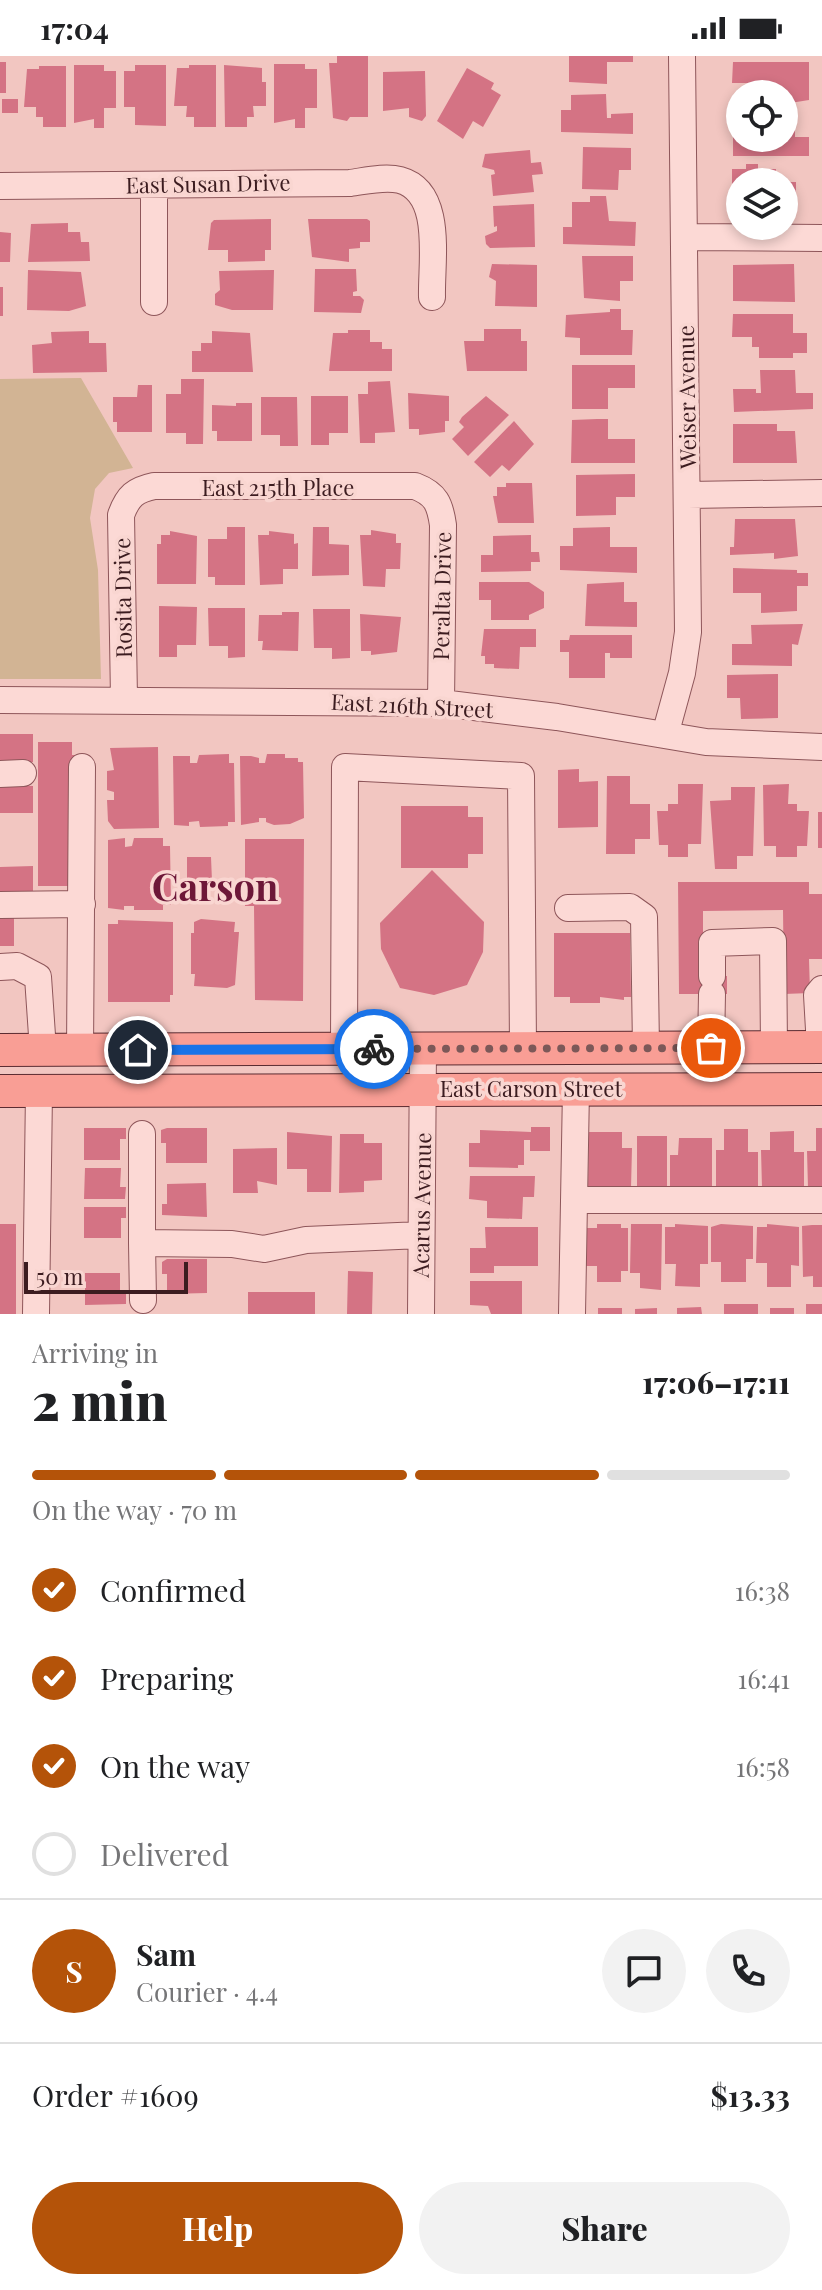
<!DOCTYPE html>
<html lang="en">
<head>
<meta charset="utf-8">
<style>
  body { margin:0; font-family:"Playfair Display",serif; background:#f2f2f2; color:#202124; height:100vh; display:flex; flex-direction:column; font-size:30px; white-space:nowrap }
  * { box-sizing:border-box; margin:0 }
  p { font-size:26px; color:#757577 }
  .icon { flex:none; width:44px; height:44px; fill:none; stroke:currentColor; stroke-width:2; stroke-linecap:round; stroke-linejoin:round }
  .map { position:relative; height:1258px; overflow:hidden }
  .panel { display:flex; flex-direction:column; background:#fff; flex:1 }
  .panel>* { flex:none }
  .buttons { position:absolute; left:726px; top:24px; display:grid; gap:16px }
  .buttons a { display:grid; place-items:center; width:72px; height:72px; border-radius:50%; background:#fff; box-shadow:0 4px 12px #0003; font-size:40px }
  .scale { position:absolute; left:24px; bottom:20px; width:164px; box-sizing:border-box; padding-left:8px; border:4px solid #3c1c20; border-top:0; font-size:22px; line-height:28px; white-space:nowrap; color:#3c1c20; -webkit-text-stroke:6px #f9d6d1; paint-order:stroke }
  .pin { position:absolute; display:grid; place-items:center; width:68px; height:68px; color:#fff; margin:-34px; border:4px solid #fff; border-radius:50%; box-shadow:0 2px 8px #0007 }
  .courier { position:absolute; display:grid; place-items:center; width:80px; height:80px; margin:-40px; border:6px solid #1a73e8; border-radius:50%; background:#fff; color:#222; box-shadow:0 2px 10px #0007 }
  .headline em { font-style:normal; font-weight:800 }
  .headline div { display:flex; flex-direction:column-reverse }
  .headline { display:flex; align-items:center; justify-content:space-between; height:136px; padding:0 32px }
  h1 { font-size:52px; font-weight:800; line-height:60px }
  .bar { display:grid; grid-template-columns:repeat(4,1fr); gap:12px 8px; align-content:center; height:96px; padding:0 32px }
  .bar i { height:10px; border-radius:6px; background:#e0e0e0 }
  .bar .on { background:#b45309 }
  .bar p { grid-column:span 4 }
  .line { display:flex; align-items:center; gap:20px; padding:0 32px; border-top:2px solid #e0e0e0 }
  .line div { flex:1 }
  .round { display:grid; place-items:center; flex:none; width:84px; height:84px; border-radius:42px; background:#f2f2f2 }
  ol { padding:0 32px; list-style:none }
  li { display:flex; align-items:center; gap:24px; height:88px }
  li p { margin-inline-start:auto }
  li .icon { padding:8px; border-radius:50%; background:#b45309; color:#fff; stroke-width:4 }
  li:last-child { color:#757577 }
  li i { width:44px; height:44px; border:4px solid #e0e0e0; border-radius:50% }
  .button { display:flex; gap:16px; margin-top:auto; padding:16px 32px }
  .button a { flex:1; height:92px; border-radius:48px; background:#b45309; color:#fff; font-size:32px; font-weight:800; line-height:92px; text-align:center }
  .button a+a { background:#f2f2f2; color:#202124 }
  .status { display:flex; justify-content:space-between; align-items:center; height:56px; padding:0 40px; background:#fff; direction:ltr }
  .status svg { height:22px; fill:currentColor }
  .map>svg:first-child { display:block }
  .green { fill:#d2b494 }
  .building { fill:#d47384 }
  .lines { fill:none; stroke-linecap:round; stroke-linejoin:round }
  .minor-casing { stroke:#8e565a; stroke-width:28 }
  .major-casing { stroke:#5b2b31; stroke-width:34 }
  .minor { stroke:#fcd9d5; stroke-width:26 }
  .major { stroke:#f99e95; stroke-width:32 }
  .done { stroke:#7c5858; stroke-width:8; stroke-dasharray:0 14.4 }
  .route { stroke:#1a73e8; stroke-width:10 }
  .labels { text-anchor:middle; stroke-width:7; stroke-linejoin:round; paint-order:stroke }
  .street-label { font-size:22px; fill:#3c1c20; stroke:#f9d6d1 }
  .town-label { font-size:38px; font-weight:bold; fill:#6d1738; stroke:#f9d6d1 }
</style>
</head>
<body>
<div class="status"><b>17:04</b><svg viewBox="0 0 49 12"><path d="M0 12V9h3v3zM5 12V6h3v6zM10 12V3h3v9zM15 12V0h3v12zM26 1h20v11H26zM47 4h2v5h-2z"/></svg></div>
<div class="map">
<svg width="822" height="1258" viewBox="0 0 822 1258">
  <rect width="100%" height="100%" fill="#f2c6c1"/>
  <path class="green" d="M 81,322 L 133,412 L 109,417 L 95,433 L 90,462 L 98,514 L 101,623 L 0,623 L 0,323 Z"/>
  <path class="building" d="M 337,0 L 368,0 L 368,61 L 350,61 L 347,65 L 333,62 L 329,7 L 337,7 Z
    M 569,0 L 633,0 L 633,6 L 607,6 L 607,28 L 569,26 Z
    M 0,6 L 6,6 L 6,37 L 0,37 Z
    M 733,6 L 809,6 L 809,44 L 784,48 L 784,38 L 753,38 L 753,27 L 732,27 Z
    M 274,8 L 305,8 L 305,13 L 317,13 L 317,52 L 305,52 L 305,72 L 295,72 L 295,63 L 274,67 Z
    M 74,9 L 104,9 L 104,15 L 116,15 L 116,52 L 104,52 L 104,72 L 94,72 L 94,63 L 74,67 Z
    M 135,9 L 166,9 L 166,70 L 135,69 L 135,51 L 124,51 L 124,15 L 135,15 Z
    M 189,9 L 216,9 L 216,71 L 194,71 L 194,61 L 186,61 L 187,50 L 174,50 L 177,12 L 189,12 Z
    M 224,9 L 262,12 L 262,26 L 266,26 L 266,50 L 253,50 L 254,61 L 247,61 L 247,71 L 225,71 Z
    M 39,10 L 66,10 L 66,71 L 43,71 L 43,61 L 36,61 L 36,51 L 24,51 L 27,13 L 39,13 Z
    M 467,12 L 494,27 L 491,33 L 501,39 L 483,71 L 473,65 L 463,83 L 437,65 Z
    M 425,15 L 426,60 L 422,65 L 409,61 L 409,52 L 383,55 L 383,16 Z
    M 606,38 L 607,62 L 611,62 L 611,58 L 633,57 L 633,78 L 561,76 L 561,54 L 571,54 L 571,39 Z
    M 2,43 L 18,43 L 18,57 L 2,57 Z
    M 784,57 L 795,57 L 795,81 L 809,81 L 809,100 L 733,100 L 733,77 L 740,77 L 740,82 L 784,82 Z
    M 583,91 L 631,92 L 631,114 L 619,114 L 618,134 L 582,133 Z
    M 530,94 L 531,107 L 541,106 L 543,118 L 532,119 L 534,136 L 493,140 L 491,119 L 495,118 L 494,114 L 482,111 L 485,98 Z
    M 746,108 L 758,108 L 758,113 L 776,113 L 776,126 L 740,126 L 740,152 L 732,152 L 732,113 L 746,113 Z
    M 784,126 L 796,126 L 796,152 L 784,152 Z
    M 590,140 L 606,140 L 609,165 L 636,166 L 635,190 L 563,188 L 563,171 L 572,171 L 572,146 L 590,146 Z
    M 534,148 L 535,191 L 490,192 L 486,188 L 485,180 L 497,175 L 497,170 L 494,171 L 493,150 Z
    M 271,163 L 271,194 L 265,194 L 265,205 L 228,206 L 228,194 L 208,194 L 211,167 L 214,164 Z
    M 308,163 L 367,163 L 370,165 L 370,186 L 360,186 L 360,192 L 349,193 L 349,206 L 312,201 Z
    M 68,167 L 68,176 L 80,176 L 81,186 L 89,186 L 90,205 L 28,206 L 31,168 Z
    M 0,176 L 11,177 L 10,206 L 0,206 Z
    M 582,200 L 633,200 L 633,225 L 620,225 L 620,245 L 584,242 Z
    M 492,208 L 537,209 L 537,251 L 495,250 L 496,225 L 489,221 Z
    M 794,208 L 795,246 L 733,245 L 733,209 Z
    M 315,213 L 356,213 L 357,235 L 353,236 L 353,240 L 360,240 L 364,244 L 361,257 L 314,256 Z
    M 28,214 L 81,216 L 86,250 L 69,255 L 27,254 Z
    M 274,214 L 273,254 L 232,254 L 215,249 L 215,238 L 220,234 L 219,215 Z
    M 0,231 L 3,231 L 3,260 L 0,260 Z
    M 610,253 L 621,253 L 621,274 L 633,274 L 632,299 L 580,299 L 580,282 L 565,281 L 566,259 L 610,256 Z
    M 733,258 L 793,258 L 793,277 L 807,277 L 807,297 L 793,297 L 793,302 L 759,302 L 759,291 L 752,291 L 752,281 L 732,281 Z
    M 484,273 L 521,273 L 521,285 L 527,285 L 527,315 L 467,315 L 464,285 L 484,285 Z
    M 348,274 L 370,274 L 370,286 L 382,286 L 382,293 L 392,293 L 392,315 L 329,315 L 333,277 L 348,277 Z
    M 89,275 L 89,287 L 106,287 L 107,316 L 33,317 L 32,289 L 52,287 L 51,276 Z
    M 212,275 L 250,277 L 253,316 L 192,316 L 192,295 L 201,295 L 201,287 L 212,287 Z
    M 572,309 L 635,309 L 635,332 L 608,332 L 608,353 L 572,353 Z
    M 760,314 L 795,314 L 796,337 L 813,337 L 813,353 L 734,356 L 733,333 L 756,333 L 756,337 L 761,337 Z
    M 181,323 L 204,323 L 203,388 L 186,388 L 186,377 L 166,377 L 166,338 L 181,338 Z
    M 390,325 L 395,376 L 375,377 L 375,387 L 360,387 L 358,338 L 368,338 L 368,326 Z
    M 138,329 L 152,329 L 152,376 L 117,376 L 117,366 L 113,366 L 113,341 L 137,341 Z
    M 408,337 L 449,340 L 449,365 L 445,365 L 445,376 L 419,379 L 419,373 L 409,373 Z
    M 311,340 L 348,340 L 348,377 L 329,377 L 329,389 L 311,389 Z
    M 486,340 L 509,359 L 468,400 L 452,383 L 464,371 L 459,366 L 462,361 Z
    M 261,341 L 297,341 L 298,390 L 280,390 L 280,379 L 261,379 Z
    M 236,347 L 252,347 L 252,385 L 217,385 L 217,375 L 212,375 L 212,349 L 236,350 Z
    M 597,363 L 608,363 L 608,383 L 635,383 L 635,407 L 571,407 L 572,364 Z
    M 514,365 L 534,388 L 509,415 L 502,409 L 490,421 L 474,406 Z
    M 733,368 L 777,368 L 777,375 L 795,375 L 797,407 L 733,407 Z
    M 635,418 L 635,441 L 616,441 L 616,459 L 576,460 L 576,419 Z
    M 506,427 L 532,427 L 534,467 L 498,467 L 493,440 L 497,440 L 497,431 L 506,431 Z
    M 735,463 L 795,463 L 798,500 L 774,503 L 774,497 L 730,499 L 730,491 L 734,491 Z
    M 227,471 L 245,471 L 245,529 L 215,529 L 215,521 L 208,521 L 208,483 L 227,483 Z
    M 313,471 L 329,471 L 329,488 L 349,489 L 349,519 L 312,520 Z
    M 610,471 L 610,491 L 637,491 L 637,517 L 560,514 L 560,490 L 573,490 L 573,472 Z
    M 371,474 L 396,478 L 396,487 L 401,487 L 400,513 L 386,513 L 385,531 L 363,530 L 360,479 L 371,479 Z
    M 170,475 L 197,480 L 196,528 L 157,528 L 157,488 L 161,488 L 161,479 L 170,479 Z
    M 269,475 L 294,478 L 294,488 L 298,487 L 298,513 L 283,513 L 283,528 L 260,529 L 258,479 L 269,479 Z
    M 531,479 L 531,496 L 539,496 L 540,506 L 531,506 L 531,515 L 481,516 L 481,499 L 493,499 L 493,480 Z
    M 733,512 L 797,514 L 797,517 L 808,517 L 808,530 L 797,530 L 797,555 L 761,557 L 761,537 L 733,537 Z
    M 479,526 L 529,526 L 544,536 L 544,552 L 529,559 L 529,564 L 491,564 L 491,544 L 479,544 Z
    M 624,526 L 624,546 L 637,546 L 637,571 L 585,570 L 587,528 Z
    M 159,550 L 197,551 L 196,589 L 177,589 L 177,601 L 159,601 Z
    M 208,552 L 245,552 L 245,601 L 228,602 L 228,590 L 209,590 Z
    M 313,553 L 350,553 L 350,602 L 332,603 L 332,592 L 314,592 Z
    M 282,556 L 299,556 L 298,595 L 262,594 L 263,585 L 258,585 L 259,559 L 282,559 Z
    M 360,558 L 401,561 L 397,596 L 371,599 L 371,595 L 361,595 Z
    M 803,568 L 798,589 L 792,588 L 792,610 L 732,609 L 732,588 L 752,588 L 751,569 Z
    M 484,573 L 536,573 L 536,591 L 520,591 L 519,613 L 494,612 L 494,608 L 485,608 L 485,600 L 481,600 Z
    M 570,579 L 632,579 L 632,602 L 610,602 L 610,597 L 605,597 L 605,622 L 569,622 L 569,596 L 560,596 L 560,584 L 569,584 Z
    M 778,618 L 778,662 L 741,663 L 740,642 L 727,642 L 727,619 Z
    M 0,678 L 33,678 L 33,706 L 0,708 Z
    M 38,686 L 72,686 L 72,699 L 75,699 L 72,830 L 38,830 Z
    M 158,691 L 159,772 L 114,773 L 108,765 L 107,744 L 114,744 L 114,736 L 107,734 L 107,715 L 114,714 L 110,692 Z
    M 229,698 L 229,707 L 234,707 L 235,766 L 228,766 L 228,770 L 200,771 L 199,765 L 189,766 L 189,770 L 174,769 L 173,700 L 190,700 L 190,707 L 197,707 L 199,699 Z
    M 267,698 L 285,698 L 285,702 L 298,702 L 298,706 L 303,706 L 304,762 L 290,768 L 274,769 L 266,766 L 266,762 L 259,762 L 259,766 L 241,769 L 240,700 L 251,700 L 259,702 L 259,707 L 265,707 Z
    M 579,713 L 579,726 L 598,725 L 598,771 L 558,772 L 558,714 Z
    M 607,720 L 630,720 L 630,748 L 650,748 L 650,783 L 635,783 L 635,798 L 606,798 Z
    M 0,728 L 33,730 L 33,757 L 0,757 Z
    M 678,728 L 703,728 L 701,788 L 688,788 L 688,801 L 668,801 L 668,789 L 659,789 L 657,755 L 668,755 L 668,748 L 678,748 Z
    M 789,728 L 788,748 L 797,748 L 797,755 L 809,755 L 807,790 L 797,790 L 797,801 L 776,801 L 776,790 L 764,790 L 763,729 Z
    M 731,731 L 755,731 L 753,800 L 737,800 L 737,813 L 715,813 L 710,745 L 731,744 Z
    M 401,750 L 468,750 L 468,761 L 483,761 L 483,798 L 468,798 L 468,812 L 401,812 Z
    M 818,756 L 822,756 L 822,792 L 818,792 Z
    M 125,782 L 125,791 L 132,790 L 134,782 L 163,782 L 163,790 L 170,790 L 171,849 L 163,849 L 163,854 L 134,854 L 134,850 L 124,850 L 124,854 L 108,852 L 108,784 Z
    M 245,783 L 304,783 L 303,945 L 255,944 L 254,850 L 245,850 Z
    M 187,801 L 211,801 L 212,825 L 187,825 Z
    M 33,810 L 33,838 L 0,841 L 0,811 Z
    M 432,814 L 484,866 L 483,896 L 467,929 L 434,939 L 400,932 L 381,893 L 380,867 Z
    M 678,826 L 809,826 L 809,838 L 822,838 L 822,903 L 809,903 L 810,937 L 784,938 L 783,854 L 703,855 L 703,920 L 727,920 L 727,938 L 679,938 Z
    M 0,859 L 14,859 L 14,890 L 0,890 Z
    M 201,863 L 235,866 L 234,876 L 239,876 L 235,929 L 227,932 L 194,930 L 195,918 L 191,918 L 191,877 L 194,877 L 194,866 Z
    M 118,864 L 173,866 L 173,939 L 170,939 L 170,946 L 108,946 L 108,868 L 118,868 Z
    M 554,877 L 630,877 L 631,941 L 624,941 L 624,944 L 600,941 L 600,947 L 570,947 L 570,941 L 554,941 Z
    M 531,1071 L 550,1071 L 550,1095 L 530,1095 L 530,1084 L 524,1084 L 524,1109 L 518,1109 L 518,1112 L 469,1111 L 469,1087 L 480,1087 L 480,1074 L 531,1076 Z
    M 84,1072 L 126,1072 L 126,1083 L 120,1083 L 120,1104 L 84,1104 Z
    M 167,1072 L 207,1072 L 207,1107 L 166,1107 L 166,1087 L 161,1087 L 161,1074 Z
    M 816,1072 L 822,1072 L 822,1133 L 808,1132 L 807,1095 L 816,1095 Z
    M 724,1073 L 748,1073 L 748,1096 L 758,1096 L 758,1131 L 748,1131 L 748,1134 L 716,1132 L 716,1094 L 724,1094 Z
    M 794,1075 L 794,1096 L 804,1096 L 804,1132 L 762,1132 L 761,1094 L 770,1094 L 770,1076 Z
    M 287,1076 L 332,1080 L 331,1136 L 307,1136 L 307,1113 L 287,1113 Z
    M 589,1076 L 622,1076 L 622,1092 L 632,1092 L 631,1132 L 588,1132 Z
    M 340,1078 L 364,1078 L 364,1087 L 382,1087 L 382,1124 L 364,1125 L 364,1136 L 339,1137 Z
    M 637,1080 L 667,1080 L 667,1132 L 637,1132 Z
    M 679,1082 L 712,1082 L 712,1132 L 670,1131 L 670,1099 L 678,1099 Z
    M 277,1092 L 277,1129 L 257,1125 L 258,1137 L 233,1137 L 233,1093 Z
    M 85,1112 L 121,1112 L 120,1131 L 126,1131 L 125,1143 L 84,1143 Z
    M 470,1120 L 535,1120 L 534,1141 L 523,1141 L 522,1163 L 487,1162 L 487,1145 L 469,1143 Z
    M 206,1127 L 207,1161 L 162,1159 L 162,1148 L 167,1148 L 167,1128 Z
    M 84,1151 L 126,1151 L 126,1162 L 121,1162 L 121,1182 L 84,1182 Z
    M 0,1168 L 16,1168 L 16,1258 L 0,1258 Z
    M 597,1168 L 621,1168 L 621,1172 L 628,1172 L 628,1215 L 621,1215 L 621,1226 L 597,1226 L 597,1210 L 586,1210 L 586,1172 L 597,1172 Z
    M 631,1168 L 662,1168 L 661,1234 L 640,1232 L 640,1217 L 630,1217 Z
    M 675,1168 L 708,1170 L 708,1208 L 700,1208 L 700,1231 L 675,1230 L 676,1208 L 665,1208 L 665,1171 L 675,1171 Z
    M 721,1168 L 753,1170 L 753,1203 L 746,1203 L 746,1226 L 721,1226 L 721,1206 L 711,1206 L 711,1171 Z
    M 767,1168 L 799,1171 L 799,1210 L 791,1209 L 791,1231 L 767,1231 L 767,1207 L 756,1207 L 757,1171 L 767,1171 Z
    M 812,1169 L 822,1169 L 822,1231 L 813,1231 L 813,1220 L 803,1221 L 802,1170 Z
    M 485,1171 L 538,1171 L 538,1210 L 494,1210 L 494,1217 L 470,1217 L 470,1192 L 486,1192 Z
    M 167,1203 L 207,1203 L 207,1237 L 167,1238 L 167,1218 L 162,1218 L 162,1206 Z
    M 348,1215 L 373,1216 L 372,1258 L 347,1258 Z
    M 85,1217 L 120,1217 L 120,1236 L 126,1236 L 126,1248 L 85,1249 Z
    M 470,1225 L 522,1225 L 522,1258 L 491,1258 L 488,1250 L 470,1249 Z
    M 248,1236 L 315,1236 L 315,1258 L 248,1258 Z
    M 724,1248 L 758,1248 L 758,1258 L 724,1258 Z
    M 806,1248 L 822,1248 L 822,1258 L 806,1258 Z
    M 701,1251 L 702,1258 L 677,1258 L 677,1252 Z
    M 598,1252 L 622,1252 L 622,1258 L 598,1258 Z
    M 657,1252 L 657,1258 L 635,1258 L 635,1253 Z
    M 770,1252 L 794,1252 L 794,1258 L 770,1258 Z"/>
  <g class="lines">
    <g class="minor-casing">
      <path id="minor" d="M 154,129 L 154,246
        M 0,130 L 350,127 C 365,125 385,120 400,124 C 444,136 431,205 432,241
        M 685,181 L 822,182
        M 688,439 L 822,437
        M 124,643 L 121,459 C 128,440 135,434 154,430 L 415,430 C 436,438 440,448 443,469 L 441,647
        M 0,644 L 441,647 L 557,661 L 706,686 L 822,691
        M 665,679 L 682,617 L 688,576 L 682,0
        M 0,718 L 23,717
        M 0,849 L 82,848
        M 568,852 L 630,851 L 644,861 L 646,992
        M 0,911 L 17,910 L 38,921 L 43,994
        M 712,920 L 712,887 L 773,885 L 774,992
        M 820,991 L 817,939 L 822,933
        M 711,992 L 712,938
        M 344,993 L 345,711 L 521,720 L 523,993
        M 80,995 L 82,711
        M 142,1078 L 142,1187 L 232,1188 L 264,1193 L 306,1184 L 421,1179
        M 574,1144 L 822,1144
        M 142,1187 L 143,1244
        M 36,1258 L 39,1035
        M 421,1258 L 423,993
        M 572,1258 L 576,1033"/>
    </g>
    <g class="major-casing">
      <path id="major" d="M 0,994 L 822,991
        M 0,1035 L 822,1033"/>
    </g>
    <use href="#minor" class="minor"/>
    <use href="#major" class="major"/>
  </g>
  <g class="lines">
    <path class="done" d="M 374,993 L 711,992"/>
    <path class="route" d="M 138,994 L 374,993"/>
  </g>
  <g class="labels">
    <g class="street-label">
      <text transform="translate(208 128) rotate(-1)" y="8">East Susan Drive</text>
      <text transform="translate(687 341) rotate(-91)" y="8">Weiser Avenue</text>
      <text x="278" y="440">East 215th Place</text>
      <text transform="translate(442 540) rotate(-89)" y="8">Peralta Drive</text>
      <text transform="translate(123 542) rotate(-91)" y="8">Rosita Drive</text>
      <text transform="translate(412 650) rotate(3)" y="8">East 216th Street</text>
      <text x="531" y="1041">East Carson Street</text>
      <text transform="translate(422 1149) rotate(-89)" y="8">Acarus Avenue</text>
    </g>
    <g class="town-label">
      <text x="215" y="845">Carson</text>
    </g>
  </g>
</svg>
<div class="buttons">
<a><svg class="icon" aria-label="locate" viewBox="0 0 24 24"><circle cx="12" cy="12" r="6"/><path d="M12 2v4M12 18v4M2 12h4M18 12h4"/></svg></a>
<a><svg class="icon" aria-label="layers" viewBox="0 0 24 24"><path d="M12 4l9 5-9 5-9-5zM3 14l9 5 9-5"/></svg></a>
</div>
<div class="scale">50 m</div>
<div class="pin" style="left:711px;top:992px;background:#ea580c"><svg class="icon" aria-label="bag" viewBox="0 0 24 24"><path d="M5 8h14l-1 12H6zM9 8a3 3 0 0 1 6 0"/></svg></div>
<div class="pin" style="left:138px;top:994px;background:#1f2937"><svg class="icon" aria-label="home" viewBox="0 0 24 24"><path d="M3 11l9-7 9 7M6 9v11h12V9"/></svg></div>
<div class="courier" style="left:374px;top:993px"><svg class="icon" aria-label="bike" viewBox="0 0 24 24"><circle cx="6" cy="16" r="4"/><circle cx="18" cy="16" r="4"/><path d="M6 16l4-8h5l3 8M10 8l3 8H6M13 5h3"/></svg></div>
</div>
<section class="panel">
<div class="headline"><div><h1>2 min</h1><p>Arriving in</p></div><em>17:06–17:11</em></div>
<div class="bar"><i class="on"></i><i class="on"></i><i class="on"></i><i></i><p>On the way · 70 m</p></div>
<ol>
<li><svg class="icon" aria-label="check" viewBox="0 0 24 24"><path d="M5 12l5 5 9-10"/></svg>Confirmed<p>16:38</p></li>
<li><svg class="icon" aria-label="check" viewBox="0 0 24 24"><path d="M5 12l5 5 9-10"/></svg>Preparing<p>16:41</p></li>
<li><svg class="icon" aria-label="check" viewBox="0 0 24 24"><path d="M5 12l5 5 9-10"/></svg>On the way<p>16:58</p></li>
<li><i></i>Delivered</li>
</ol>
<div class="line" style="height:144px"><b class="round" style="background:#b45309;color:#fff">S</b><div><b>Sam</b><p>Courier · 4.4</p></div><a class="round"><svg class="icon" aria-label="chat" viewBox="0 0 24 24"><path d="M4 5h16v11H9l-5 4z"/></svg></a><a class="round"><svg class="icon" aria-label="phone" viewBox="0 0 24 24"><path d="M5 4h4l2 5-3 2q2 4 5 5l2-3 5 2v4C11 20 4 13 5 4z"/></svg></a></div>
<div class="line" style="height:104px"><div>Order #1609</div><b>$13.33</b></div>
<div class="button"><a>Help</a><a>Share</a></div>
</section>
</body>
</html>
